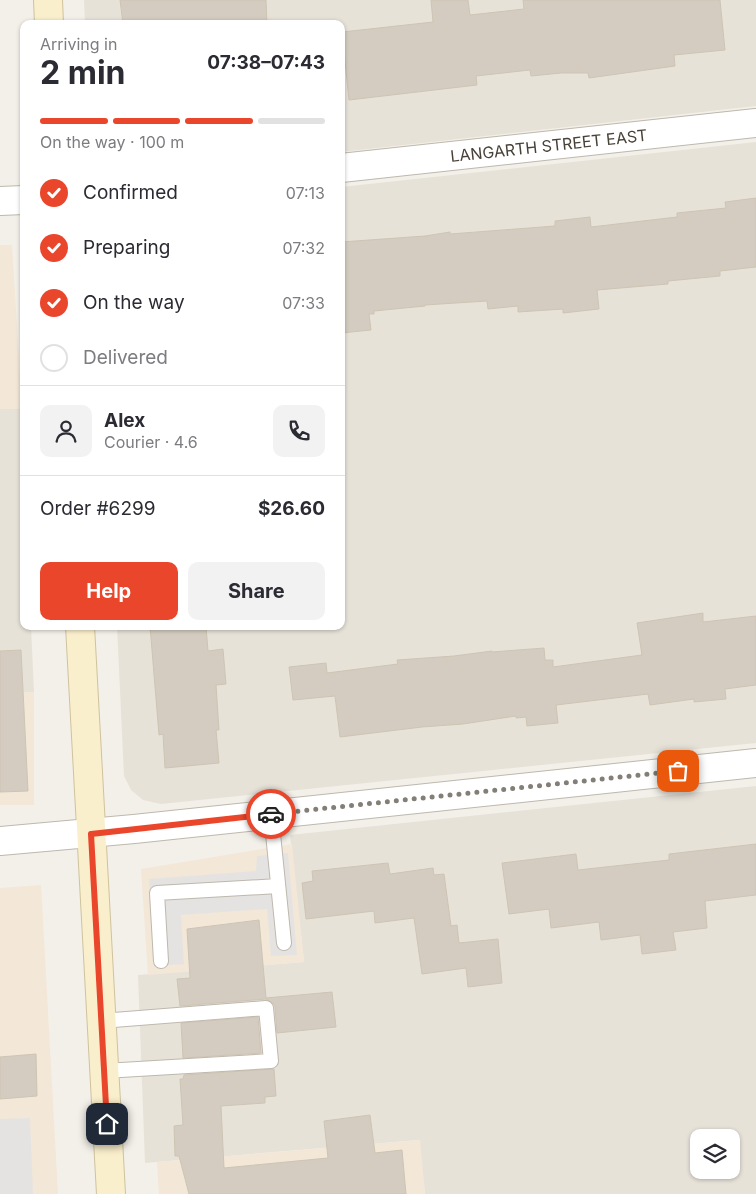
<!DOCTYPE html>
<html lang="en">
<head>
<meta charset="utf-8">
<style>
  body { margin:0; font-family:Inter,sans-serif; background:#f2f2f3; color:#2b2b33; height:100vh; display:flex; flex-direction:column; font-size:19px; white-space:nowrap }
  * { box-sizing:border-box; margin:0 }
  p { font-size:16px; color:#7c7c81 }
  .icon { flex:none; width:28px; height:28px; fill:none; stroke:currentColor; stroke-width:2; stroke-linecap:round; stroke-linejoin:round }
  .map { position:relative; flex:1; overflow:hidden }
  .details { position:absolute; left:20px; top:20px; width:325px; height:610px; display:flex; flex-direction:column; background:#fff; border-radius:10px; box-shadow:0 1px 4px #0004 }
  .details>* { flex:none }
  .fabs { position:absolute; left:690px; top:1129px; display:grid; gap:10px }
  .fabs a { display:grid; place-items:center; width:50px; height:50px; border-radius:10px; background:#fff; box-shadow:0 1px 4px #0004; font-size:25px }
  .pin { position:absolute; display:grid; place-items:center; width:42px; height:42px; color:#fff; margin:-21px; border-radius:10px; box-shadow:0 2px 8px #0006 }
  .courier { position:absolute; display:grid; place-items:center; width:50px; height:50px; margin:-25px; border:4px solid #e9462b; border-radius:50%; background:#fff; color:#222; box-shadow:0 1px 6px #0007 }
  .summary em { font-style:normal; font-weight:700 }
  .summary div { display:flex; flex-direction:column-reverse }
  .summary { display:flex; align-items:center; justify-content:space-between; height:85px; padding:0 20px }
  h1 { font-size:32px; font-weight:700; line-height:38px }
  .bar { display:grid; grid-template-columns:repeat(4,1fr); gap:8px 5px; align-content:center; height:60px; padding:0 20px }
  .bar i { height:6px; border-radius:4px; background:#e1e1e2 }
  .bar .selected { background:#e9462b }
  .bar p { grid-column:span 4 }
  .line { display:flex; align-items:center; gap:12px; padding:0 20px; border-top:1px solid #e1e1e2 }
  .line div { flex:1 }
  .round { display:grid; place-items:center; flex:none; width:52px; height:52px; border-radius:10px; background:#f2f2f3 }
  ol { padding:0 20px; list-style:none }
  li { display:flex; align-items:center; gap:15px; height:55px }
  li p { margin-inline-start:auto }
  li .icon { padding:5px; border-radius:50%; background:#e9462b; color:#fff; stroke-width:4 }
  li:last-child { color:#7c7c81 }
  li i { width:28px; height:28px; border:2px solid #e1e1e2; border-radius:50% }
  .action { display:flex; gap:10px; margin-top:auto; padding:10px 20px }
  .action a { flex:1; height:58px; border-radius:10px; background:#e9462b; color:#fff; font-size:20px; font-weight:700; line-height:58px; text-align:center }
  .action a+a { background:#f2f2f3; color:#2b2b33 }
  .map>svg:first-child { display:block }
  .residential { fill:#e7e2d8; fill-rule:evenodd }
  .commercial { fill:#f3e7d7 }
  .parking { fill:#e5e3e1 }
  .building { fill:#d4ccc0; stroke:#cec4b3 }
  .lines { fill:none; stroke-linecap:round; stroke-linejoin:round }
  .service-casing { stroke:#beb8ad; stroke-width:16 }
  .minor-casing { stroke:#beb8ad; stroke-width:30 }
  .tertiary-casing { stroke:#beb8ad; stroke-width:30 }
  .secondary-casing { stroke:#cfc29d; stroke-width:30 }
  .service { stroke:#fff; stroke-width:14 }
  .minor { stroke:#fff; stroke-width:28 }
  .tertiary { stroke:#fff; stroke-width:28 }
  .secondary { stroke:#faefcc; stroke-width:28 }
  .done { stroke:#837e76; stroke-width:5; stroke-dasharray:0 9 }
  .route { stroke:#e9462b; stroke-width:6 }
  .labels { text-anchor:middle; stroke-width:4; stroke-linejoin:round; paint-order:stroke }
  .street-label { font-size:16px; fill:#474138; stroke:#fff }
</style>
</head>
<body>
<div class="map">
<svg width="756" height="1194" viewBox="0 0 756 1194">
  <rect width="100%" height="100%" fill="#f3f0e9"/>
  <path class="residential" d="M 84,0 L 756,0 L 756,106 L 341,152 L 341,24 L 85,24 Z
    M 756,142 L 756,743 L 161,804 L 143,800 L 131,790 L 124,776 L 117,626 L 341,626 L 341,187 Z
    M 0,409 L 22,409 L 24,452 L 24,626 L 31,626 L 34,692 L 0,692 Z
    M 756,786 L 756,1194 L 425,1194 L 419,1140 L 145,1163 L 138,975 L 304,962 L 290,835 ZM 699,1138 L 731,1138 L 731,1170 L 699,1170 Z"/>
  <path class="commercial" d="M 0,245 L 12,245 L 22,409 L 0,409 Z
    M 0,692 L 34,692 L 34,805 L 0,805 Z
    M 292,844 L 304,962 L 148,975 L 141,869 Z
    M 41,885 L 58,1194 L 0,1194 L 0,888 Z
    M 420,1140 L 425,1194 L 159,1194 L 157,1162 Z"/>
  <path class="parking" d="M 288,853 L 297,955 L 271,956 L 267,909 L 181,915 L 184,964 L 155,966 L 149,879 L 256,871 L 257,856 Z
    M 30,1118 L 33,1194 L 0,1194 L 0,1119 Z"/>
  <path class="building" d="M 120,0 L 266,0 L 267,24 L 123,24 Z
    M 431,0 L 468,0 L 470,15 L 524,9 L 523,0 L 720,0 L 725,50 L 674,55 L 675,66 L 589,78 L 588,73 L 561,73 L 531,76 L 530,70 L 476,76 L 477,85 L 349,100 L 342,32 L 433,22 Z
    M 756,198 L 756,267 L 720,271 L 720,276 L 668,281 L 668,284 L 597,290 L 599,309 L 563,313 L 563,309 L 518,312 L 518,306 L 488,309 L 487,301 L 425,305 L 425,306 L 374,311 L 374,314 L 369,314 L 371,330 L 341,333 L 341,242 L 425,236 L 450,232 L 450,234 L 555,226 L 555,221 L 590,217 L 591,227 L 677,217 L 677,213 L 726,208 L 725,202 Z
    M 703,613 L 703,622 L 756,616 L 756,685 L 725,689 L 726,699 L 694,702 L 694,699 L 650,705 L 648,694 L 556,705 L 558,723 L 527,726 L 526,717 L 516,718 L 516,716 L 463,724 L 422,727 L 340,737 L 335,696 L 293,700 L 289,667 L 326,663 L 327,673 L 398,664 L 397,660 L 454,656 L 492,651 L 492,652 L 544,648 L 545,660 L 553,660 L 553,667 L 642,655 L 637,623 Z
    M 150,626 L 206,626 L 208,651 L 223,649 L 226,684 L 216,685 L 219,730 L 216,730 L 219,763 L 165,768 L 163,734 L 159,735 Z
    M 21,650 L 28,791 L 0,792 L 0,651 Z
    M 756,844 L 756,895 L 705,901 L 707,928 L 673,932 L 676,950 L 642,954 L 640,935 L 601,940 L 599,922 L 551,928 L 549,909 L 509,914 L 502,863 L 576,854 L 578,870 L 669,860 L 669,854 Z
    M 388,863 L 390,874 L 433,868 L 434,875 L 444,874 L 451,926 L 457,925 L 459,943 L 498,939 L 502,983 L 468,987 L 466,968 L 422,974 L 414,918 L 375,923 L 374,911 L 306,919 L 302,883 L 313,881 L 312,871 Z
    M 259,920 L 266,998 L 332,992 L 336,1027 L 277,1033 L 275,1007 L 273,1003 L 266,999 L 180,1006 L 177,979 L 190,978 L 187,929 Z
    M 258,1017 L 261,1053 L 183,1058 L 181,1023 Z
    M 36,1054 L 37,1096 L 0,1099 L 0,1057 Z
    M 274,1069 L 276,1096 L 265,1097 L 265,1103 L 221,1106 L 224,1168 L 328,1158 L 324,1121 L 370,1115 L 375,1153 L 402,1150 L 406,1194 L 189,1194 L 179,1156 L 175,1156 L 174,1126 L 183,1125 L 180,1079 L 183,1079 L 184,1075 Z"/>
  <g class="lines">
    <g class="service-casing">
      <path id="service" d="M 271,814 L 284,943
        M 161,961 L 157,893 L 278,886
        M 101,1021 L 266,1008 L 271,1061 L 104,1071"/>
    </g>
    <g class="minor-casing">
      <g id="minor">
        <path id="s1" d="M 341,168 L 756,123"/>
        <path d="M 0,201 L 24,200"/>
      </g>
    </g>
    <g class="tertiary-casing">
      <path id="tertiary" d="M 0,841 L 134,829 L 756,763"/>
    </g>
    <g class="secondary-casing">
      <path id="secondary" d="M 48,0 L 49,24
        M 80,626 L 111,1194"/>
    </g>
    <use href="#service" class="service"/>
    <use href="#minor" class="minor"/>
    <use href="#tertiary" class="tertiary"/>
    <use href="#secondary" class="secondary"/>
  </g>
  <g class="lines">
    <path class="done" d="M 271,814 L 678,771"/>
    <path class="route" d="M 107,1124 L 91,834 L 271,814"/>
  </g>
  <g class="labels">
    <g class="street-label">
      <text dy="6" stroke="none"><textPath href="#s1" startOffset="209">LANGARTH STREET EAST</textPath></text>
    </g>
  </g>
</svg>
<div class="fabs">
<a><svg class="icon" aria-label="layers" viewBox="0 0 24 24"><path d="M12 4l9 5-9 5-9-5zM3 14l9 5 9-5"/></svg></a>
</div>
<div class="pin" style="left:678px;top:771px;background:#ea580c"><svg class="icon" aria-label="bag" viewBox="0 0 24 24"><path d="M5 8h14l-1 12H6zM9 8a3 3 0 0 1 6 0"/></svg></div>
<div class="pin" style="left:107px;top:1124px;background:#1f2937"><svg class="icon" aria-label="home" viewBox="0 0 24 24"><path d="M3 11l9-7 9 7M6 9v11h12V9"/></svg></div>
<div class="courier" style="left:271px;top:814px"><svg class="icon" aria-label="car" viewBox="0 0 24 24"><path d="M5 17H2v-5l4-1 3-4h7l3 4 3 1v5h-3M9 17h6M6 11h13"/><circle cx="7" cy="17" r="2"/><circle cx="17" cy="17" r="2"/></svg></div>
<section class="details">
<div class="summary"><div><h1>2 min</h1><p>Arriving in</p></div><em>07:38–07:43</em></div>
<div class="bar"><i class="selected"></i><i class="selected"></i><i class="selected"></i><i></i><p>On the way · 100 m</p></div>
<ol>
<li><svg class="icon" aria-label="check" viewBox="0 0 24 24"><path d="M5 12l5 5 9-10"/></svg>Confirmed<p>07:13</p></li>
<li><svg class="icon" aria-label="check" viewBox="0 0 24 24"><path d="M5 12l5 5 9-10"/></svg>Preparing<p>07:32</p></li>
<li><svg class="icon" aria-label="check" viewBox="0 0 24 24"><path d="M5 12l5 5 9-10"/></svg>On the way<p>07:33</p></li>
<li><i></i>Delivered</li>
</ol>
<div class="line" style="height:90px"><a class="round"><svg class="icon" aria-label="person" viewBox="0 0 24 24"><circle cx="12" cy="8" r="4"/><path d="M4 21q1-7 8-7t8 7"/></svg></a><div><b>Alex</b><p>Courier · 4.6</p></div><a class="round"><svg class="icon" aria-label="phone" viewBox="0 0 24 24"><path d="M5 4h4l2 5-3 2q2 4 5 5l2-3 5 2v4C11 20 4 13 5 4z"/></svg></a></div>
<div class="line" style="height:65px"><div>Order #6299</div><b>$26.60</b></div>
<div class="action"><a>Help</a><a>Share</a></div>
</section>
</div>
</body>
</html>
